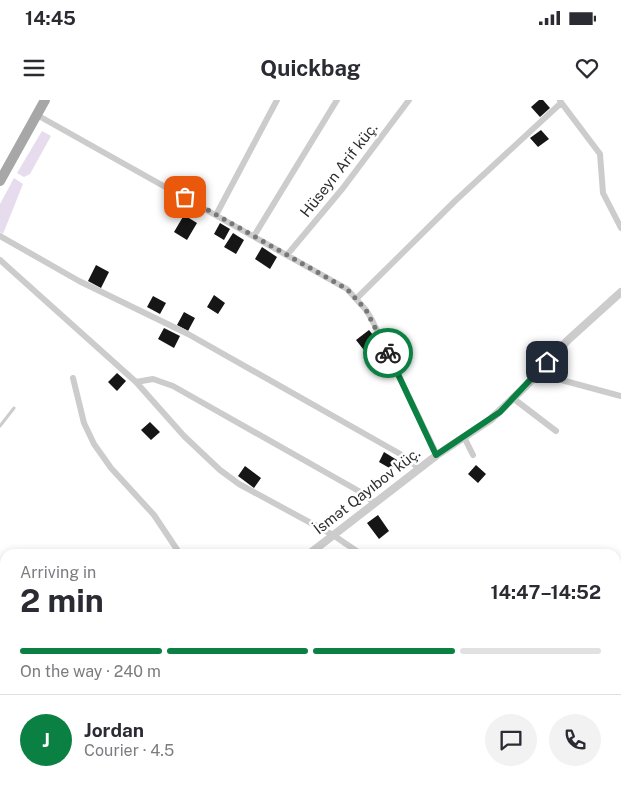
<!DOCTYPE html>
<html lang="en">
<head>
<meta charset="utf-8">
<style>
  body { margin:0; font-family:"Public Sans",sans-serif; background:#f2f2f3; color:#2b2b33; height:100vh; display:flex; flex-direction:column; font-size:19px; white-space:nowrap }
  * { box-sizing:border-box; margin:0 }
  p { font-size:16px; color:#7c7c81 }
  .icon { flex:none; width:28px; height:28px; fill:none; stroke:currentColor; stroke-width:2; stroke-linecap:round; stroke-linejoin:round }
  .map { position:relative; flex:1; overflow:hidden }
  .panel { position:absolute; left:0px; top:449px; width:621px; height:246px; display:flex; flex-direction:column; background:#fff; border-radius:15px 15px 0 0; box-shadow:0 2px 8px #0003 }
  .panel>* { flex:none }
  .pin { position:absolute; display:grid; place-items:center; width:42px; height:42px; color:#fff; margin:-21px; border-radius:10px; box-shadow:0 2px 8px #0006 }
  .courier { position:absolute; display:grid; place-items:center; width:50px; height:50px; margin:-25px; border:4px solid #0b8043; border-radius:50%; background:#fff; color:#222; box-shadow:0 1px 6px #0007 }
  .overview em { font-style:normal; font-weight:700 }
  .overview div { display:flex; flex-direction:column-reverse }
  .overview { display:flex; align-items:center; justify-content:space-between; height:85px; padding:0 20px }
  h1 { font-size:32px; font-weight:700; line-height:38px }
  .bar { display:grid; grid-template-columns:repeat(4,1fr); gap:8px 5px; align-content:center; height:60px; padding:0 20px }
  .bar i { height:6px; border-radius:4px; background:#e1e1e2 }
  .bar .current { background:#0b8043 }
  .bar p { grid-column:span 4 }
  .line { display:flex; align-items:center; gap:12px; padding:0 20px; border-top:1px solid #e1e1e2 }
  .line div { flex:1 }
  .round { display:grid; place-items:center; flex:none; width:52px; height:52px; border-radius:26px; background:#f2f2f3 }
  .status { display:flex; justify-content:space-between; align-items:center; height:35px; padding:0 25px; background:#fff; direction:ltr }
  .status svg { height:14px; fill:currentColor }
  header { display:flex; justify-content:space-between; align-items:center; height:65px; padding:0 20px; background:#fff; font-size:22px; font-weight:700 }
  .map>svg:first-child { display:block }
  .green { fill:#e7dcee }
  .building { fill:#161616 }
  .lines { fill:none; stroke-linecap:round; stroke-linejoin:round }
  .service { stroke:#ccc; stroke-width:3 }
  .minor { stroke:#ccc; stroke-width:6 }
  .tertiary { stroke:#ccc; stroke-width:8 }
  .primary { stroke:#a7a7a7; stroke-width:10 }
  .done { stroke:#787878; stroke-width:5; stroke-dasharray:0 9 }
  .route { stroke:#0b8043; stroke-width:6 }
  .labels { text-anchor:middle; stroke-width:5; stroke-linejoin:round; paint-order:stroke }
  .street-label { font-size:15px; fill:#2f2f2f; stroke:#fff }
</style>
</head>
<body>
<div class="status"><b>14:45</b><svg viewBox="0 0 49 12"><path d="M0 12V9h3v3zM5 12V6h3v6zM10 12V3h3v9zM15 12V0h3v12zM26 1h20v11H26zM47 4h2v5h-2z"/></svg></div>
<header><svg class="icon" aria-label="menu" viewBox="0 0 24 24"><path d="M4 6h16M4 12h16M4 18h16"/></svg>Quickbag<svg class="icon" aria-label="heart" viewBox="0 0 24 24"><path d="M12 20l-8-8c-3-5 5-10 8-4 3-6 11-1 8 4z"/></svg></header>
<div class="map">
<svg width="621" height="694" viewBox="0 0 621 694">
  <rect width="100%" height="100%" fill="#fff"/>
  <path class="green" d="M 42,31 L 51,36 L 30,74 L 24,77 L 17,73 Z
    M 14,78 L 23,84 L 3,134 L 0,132 L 0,104 Z"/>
  <path class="building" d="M 539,0 L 543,0 L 550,8 L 540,17 L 531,7 Z
    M 541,30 L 549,39 L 538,47 L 530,38 Z
    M 184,115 L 197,123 L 187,140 L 174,132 Z
    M 220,123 L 230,129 L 224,140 L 214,134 Z
    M 233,133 L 244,140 L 236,154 L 224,147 Z
    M 262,147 L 277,157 L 270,169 L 255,159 Z
    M 96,165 L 109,172 L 101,188 L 88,181 Z
    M 214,195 L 225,203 L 218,214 L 207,207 Z
    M 153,196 L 166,203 L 160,214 L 147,207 Z
    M 184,212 L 195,218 L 188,231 L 177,225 Z
    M 164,228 L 180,236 L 174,248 L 158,239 Z
    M 369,230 L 380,244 L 367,254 L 356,240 Z
    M 117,273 L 126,281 L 117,291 L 108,282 Z
    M 150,322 L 160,332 L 151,340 L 141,330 Z
    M 384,352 L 397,360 L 391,369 L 379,362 Z
    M 476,365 L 486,374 L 478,383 L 468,374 Z
    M 245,366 L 261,378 L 254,388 L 238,376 Z
    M 378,415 L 389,431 L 379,439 L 367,423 Z"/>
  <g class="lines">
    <path class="service" d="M 0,326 L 14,308"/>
    <path class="minor" d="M 560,1 L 600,54 L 603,93 L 621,128
      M 37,15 L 347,189 L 366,210 L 372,220 L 437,355
      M 216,115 L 277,0
      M 0,136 L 79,181 L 188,234 L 402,355 L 419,368
      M 254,136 L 337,0
      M 287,155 L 343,88 L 409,0
      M 0,160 L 136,282 L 184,336 L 220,370 L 239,384 L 333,435 L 361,454
      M 357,198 L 455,101 L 561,3
      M 540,270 L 554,278 L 621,296
      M 73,278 L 84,323 L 94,344 L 111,368 L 154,415 L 180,454
      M 136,282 L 153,279 L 173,286 L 364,394 L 374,403
      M 514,299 L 556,331
      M 464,337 L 473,355
      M 616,477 L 621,482
      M 616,586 L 621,572
      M 241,690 L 243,694
      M 91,694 L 95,690
      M 204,694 L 209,690
      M 527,694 L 528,690"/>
    <path class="tertiary" d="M 309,454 L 437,355 L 490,320 L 525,287 L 568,240 L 621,192
      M 0,677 L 5,674"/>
    <path class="primary" d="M 0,81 L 45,0"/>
  </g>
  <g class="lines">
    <path class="done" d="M 185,97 L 347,189 L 366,210 L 388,253"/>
    <path class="route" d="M 388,253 L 436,355 L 500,312 L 547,262"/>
  </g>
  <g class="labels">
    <g class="street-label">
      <text transform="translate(339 70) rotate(-52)" y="5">Hüseyn Arif küç.</text>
      <text transform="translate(367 391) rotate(-38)" y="5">İsmət Qayıbov küç.</text>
    </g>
  </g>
</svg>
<div class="pin" style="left:185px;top:97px;background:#ea580c"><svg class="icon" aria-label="bag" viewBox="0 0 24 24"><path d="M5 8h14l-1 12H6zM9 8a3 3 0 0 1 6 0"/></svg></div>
<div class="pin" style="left:547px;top:262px;background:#1f2937"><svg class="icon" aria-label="home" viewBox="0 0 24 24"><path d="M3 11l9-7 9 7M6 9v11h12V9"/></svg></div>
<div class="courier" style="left:388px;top:253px"><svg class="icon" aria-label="bike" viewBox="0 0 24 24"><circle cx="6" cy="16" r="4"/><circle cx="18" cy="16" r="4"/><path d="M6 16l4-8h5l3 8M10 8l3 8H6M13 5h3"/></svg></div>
<section class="panel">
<div class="overview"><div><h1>2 min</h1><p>Arriving in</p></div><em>14:47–14:52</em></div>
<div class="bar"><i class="current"></i><i class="current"></i><i class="current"></i><i></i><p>On the way · 240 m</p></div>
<div class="line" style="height:90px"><b class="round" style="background:#0b8043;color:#fff">J</b><div><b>Jordan</b><p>Courier · 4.5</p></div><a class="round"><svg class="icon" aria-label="chat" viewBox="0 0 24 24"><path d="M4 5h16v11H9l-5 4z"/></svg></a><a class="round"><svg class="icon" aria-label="phone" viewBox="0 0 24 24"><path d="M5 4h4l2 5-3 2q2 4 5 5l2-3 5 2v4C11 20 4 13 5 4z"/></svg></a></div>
</section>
</div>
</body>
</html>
